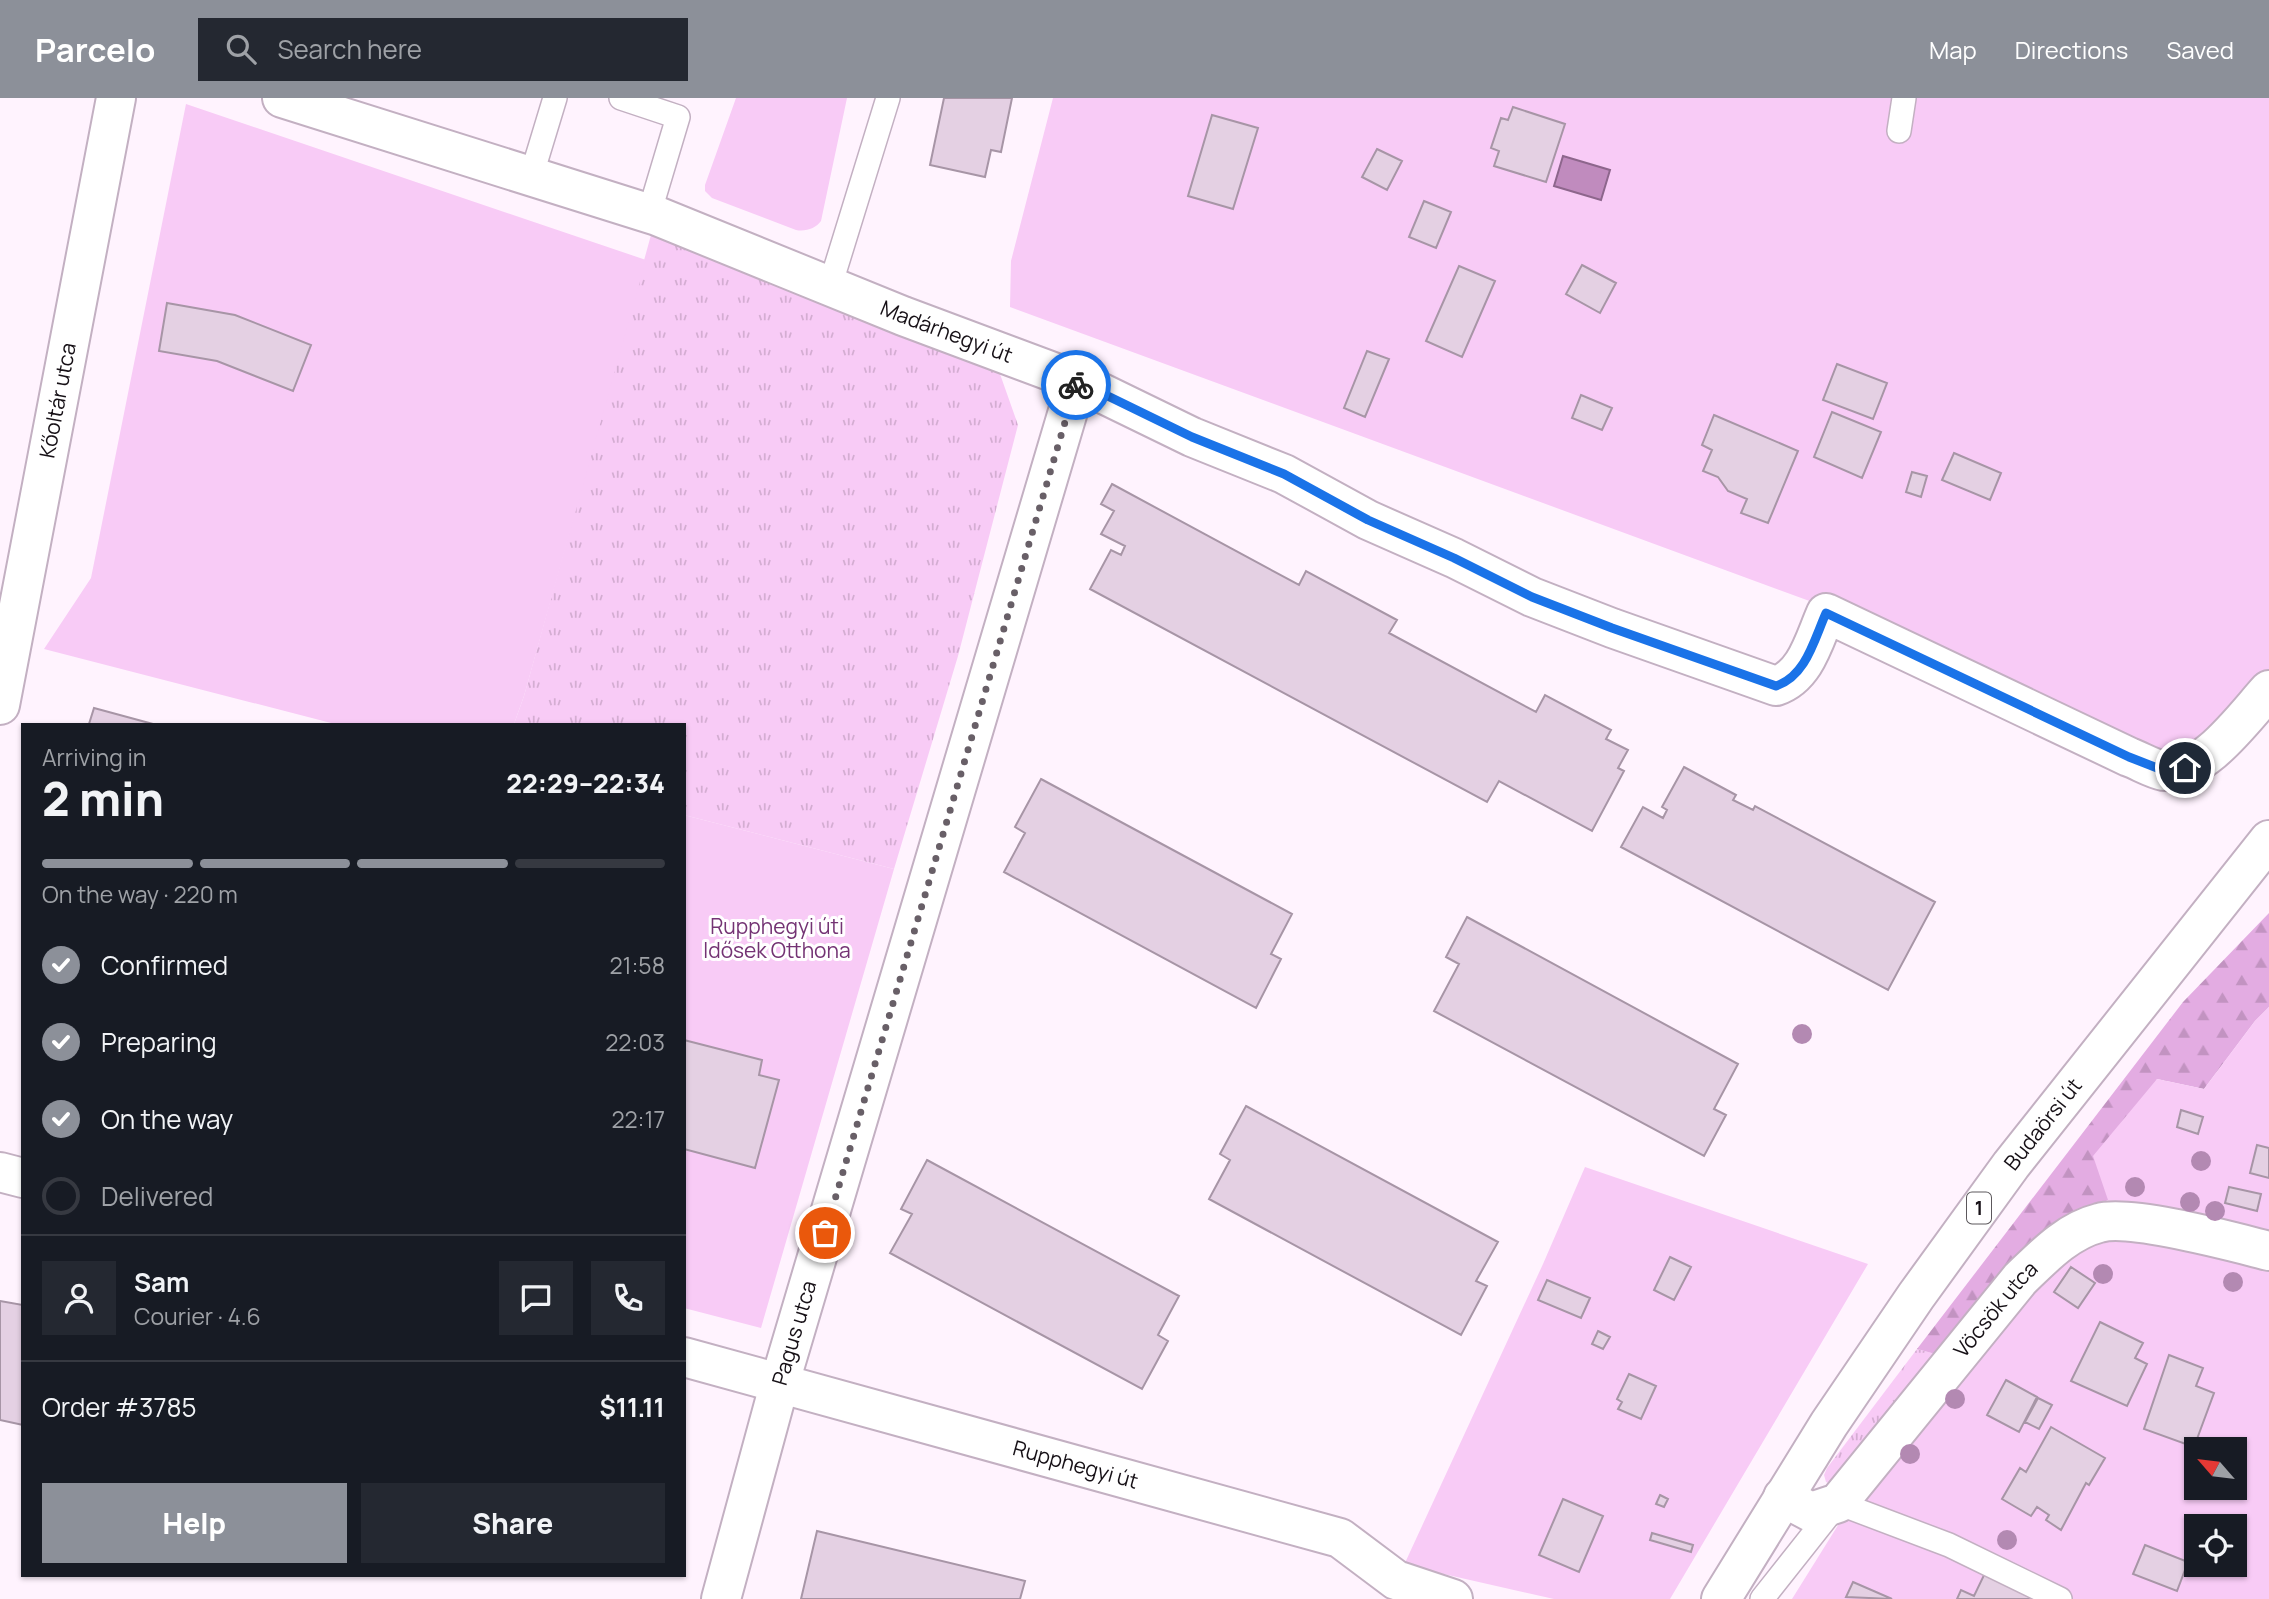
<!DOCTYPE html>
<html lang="en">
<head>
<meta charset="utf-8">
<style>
  body { margin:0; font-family:Manrope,sans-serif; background:#242831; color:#f1f3f6; height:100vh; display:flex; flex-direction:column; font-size:26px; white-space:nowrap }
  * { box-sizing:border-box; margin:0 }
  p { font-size:23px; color:#9ea1a6 }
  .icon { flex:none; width:38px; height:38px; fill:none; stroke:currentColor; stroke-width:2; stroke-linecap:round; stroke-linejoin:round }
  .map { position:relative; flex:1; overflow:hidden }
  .details { position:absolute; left:21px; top:625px; width:665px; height:854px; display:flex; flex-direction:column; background:#171b24; border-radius:0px; box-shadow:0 2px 5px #0004 }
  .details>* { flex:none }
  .needle { width:46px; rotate:298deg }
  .controls { position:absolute; left:2184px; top:1339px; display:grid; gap:14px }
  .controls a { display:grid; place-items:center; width:63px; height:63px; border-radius:0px; background:#171b24; box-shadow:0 2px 5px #0004; font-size:35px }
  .pin { position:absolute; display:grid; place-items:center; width:60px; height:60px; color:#fff; margin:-30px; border:4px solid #fff; border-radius:50%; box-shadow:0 2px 7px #0007 }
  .courier { position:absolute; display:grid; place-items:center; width:70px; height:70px; margin:-35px; border:5px solid #1a73e8; border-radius:50%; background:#fff; color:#222; box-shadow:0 2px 9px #0007 }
  .headline em { font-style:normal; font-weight:800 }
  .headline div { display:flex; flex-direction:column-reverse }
  .headline { display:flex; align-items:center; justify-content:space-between; height:119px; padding:0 21px }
  h1 { font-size:46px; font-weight:800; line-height:52px }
  .bar { display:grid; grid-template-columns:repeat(4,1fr); gap:10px 7px; align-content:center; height:84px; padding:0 21px }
  .bar i { height:9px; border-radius:5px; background:#363941 }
  .bar .active { background:#8c9099 }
  .bar p { grid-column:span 4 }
  .line { display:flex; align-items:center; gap:18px; padding:0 21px; border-top:2px solid #363941 }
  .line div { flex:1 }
  .round { display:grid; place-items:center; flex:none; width:74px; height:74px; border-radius:0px; background:#242831 }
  ol { padding:0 21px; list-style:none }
  li { display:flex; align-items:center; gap:21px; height:77px }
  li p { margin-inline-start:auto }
  li .icon { padding:7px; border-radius:50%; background:#8c9099; color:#fff; stroke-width:4 }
  li:last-child { color:#9ea1a6 }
  li i { width:38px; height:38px; border:4px solid #363941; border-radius:50% }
  .action { display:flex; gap:14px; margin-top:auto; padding:14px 21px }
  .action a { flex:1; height:80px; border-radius:0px; background:#8c9099; color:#fff; font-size:28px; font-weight:800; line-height:80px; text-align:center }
  .action a+a { background:#242831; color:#f1f3f6 }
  header { display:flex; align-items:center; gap:42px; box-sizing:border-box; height:98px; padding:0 35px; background:#8c9099; color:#fff }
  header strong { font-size:33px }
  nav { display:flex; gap:38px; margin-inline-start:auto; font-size:24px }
  .search { width:490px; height:63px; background:#242831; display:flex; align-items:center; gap:18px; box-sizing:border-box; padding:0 24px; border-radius:0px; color:#9ea1a6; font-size:26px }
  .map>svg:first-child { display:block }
  .grass { fill:url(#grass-tufts) }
  .forest { fill:url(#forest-firs) }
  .green { fill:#f8cbf6; fill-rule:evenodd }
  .water { fill:#c08bbe; stroke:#8d668c; stroke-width:2 }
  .building { fill:#e4d0e3; stroke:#a795a6; stroke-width:2 }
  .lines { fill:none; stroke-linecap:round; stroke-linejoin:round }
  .service-casing { stroke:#c3b0c2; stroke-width:26 }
  .minor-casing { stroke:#c3b0c2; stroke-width:42 }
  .primary-casing { stroke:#c3b0c2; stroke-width:42 }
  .service { stroke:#fff; stroke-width:23 }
  .minor { stroke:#fff; stroke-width:38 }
  .primary { stroke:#fff; stroke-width:38 }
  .tree { fill:#b389b2 }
  .done { stroke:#685f67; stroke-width:7; stroke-dasharray:0 12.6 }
  .route { stroke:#1a73e8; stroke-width:9 }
  .labels { text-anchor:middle; stroke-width:6; stroke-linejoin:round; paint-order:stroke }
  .shield { fill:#fff; stroke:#5c585c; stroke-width:2 }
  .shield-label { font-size:19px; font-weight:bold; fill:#161016 }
  .street-label { font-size:21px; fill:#161016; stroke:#fff }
  .park-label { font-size:21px; fill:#743374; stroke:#fff }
</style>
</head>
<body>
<header>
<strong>Parcelo</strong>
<div class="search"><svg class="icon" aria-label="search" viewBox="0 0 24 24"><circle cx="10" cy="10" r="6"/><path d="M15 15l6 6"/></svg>Search here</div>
<nav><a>Map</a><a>Directions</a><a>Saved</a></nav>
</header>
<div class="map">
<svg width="2269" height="1501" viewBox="0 0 2269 1501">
  <defs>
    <pattern id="grass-tufts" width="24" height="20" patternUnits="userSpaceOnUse" patternTransform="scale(1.75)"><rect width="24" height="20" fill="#f8cbf6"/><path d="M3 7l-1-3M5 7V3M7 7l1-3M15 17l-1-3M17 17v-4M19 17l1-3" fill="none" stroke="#d4add2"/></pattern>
    <pattern id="forest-firs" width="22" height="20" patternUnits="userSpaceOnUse" patternTransform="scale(1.75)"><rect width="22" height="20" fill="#e3ace2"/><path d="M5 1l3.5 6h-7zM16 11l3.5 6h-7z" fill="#c293c1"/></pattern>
  </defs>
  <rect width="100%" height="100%" fill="#fff3fe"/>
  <path class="grass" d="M 651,137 L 1000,276 L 1018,327 L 958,558 L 894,771 L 684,717 L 684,626 L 514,626 L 524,598 Z
    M 1917,1251 L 1939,1257 L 1833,1387 L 1826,1384 L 1824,1377 L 1827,1370 Z"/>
  <path class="forest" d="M 2269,815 L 2269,909 L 2255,923 L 2204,991 L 2157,981 L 2108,1102 L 2053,1132 L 1939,1257 L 1917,1251 L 2183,904 Z"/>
  <path class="green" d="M 736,0 L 847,0 L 821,123 C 816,130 806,134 796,132 L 712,100 L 705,93 L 705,87 Z
    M 1053,0 L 2269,0 L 2269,612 L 2212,674 L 1815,505 L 1010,209 L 1011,163 Z
    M 186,6 L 646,162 L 524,598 L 514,626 L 335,626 L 44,551 L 91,480 Z
    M 684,717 L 894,771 L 761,1230 L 684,1210 Z
    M 2269,909 L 2269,1501 L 1792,1501 L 1845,1416 L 2053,1132 L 2108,1102 L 2093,1058 L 2157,981 L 2204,991 L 2255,923 ZM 2196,1351 L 2235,1351 L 2235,1390 L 2196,1390 ZM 2196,1428 L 2235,1428 L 2235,1466 L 2196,1466 Z
    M 1585,1069 L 1868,1166 L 1670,1501 L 1554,1501 L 1404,1467 L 1543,1166 Z"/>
  <path class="water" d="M 1563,58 L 1610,72 L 1601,102 L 1554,88 Z"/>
  <path class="building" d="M 944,0 L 1012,0 L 1001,54 L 991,52 L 985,79 L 930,67 Z
    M 1513,9 L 1565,26 L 1546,84 L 1494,68 L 1499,53 L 1491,50 L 1501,20 L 1508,22 Z
    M 1212,17 L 1258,30 L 1233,111 L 1188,98 Z
    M 1377,51 L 1402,63 L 1387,92 L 1362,79 Z
    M 1424,103 L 1451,114 L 1436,150 L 1409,139 Z
    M 1582,167 L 1616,185 L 1600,215 L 1566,196 Z
    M 1459,168 L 1495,183 L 1462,259 L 1426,243 Z
    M 167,205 L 235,217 L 311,247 L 293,293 L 217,263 L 159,253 Z
    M 1367,253 L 1389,261 L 1365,319 L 1344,310 Z
    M 1837,266 L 1887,285 L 1873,321 L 1823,302 Z
    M 1581,297 L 1612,310 L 1602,332 L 1572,320 Z
    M 1832,314 L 1881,334 L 1862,380 L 1814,359 Z
    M 1714,317 L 1798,353 L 1768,425 L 1741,415 L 1747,401 L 1728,393 L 1718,379 L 1703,373 L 1712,352 L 1702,347 Z
    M 1954,355 L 2001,375 L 1990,402 L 1942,382 Z
    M 1912,374 L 1927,378 L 1921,399 L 1906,394 Z
    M 1112,386 L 1299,487 L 1306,473 L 1397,522 L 1389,535 L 1536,614 L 1545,597 L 1611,632 L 1606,641 L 1628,652 L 1618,670 L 1624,673 L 1592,733 L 1499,683 L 1487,704 L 1090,491 L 1111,452 L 1121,457 L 1125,448 L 1101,436 L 1114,413 L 1101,406 Z
    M 94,610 L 153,626 L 89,626 Z
    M 1684,669 L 1736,697 L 1733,702 L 1753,712 L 1755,708 L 1935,804 L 1888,892 L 1621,749 L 1643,709 L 1663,720 L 1667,712 L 1662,709 Z
    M 1041,681 L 1292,816 L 1271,856 L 1281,861 L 1256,910 L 1004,774 L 1025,735 L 1015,729 Z
    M 1467,819 L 1738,966 L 1714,1011 L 1726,1017 L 1704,1058 L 1434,913 L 1459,866 L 1446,859 Z
    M 684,942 L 762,962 L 759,977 L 779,982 L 755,1070 L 684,1051 Z
    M 1246,1008 L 1498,1144 L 1476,1183 L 1487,1188 L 1461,1237 L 1209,1101 L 1230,1062 L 1220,1056 Z
    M 2181,1012 L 2203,1019 L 2198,1036 L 2177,1029 Z
    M 2257,1047 L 2269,1050 L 2269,1080 L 2250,1075 Z
    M 927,1062 L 1179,1198 L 1158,1237 L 1168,1243 L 1142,1291 L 890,1155 L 912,1116 L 901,1111 Z
    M 2229,1089 L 2261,1096 L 2257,1113 L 2225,1105 Z
    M 1670,1159 L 1691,1169 L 1674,1202 L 1654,1192 Z
    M 2071,1169 L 2095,1185 L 2078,1210 L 2054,1194 Z
    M 1547,1182 L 1590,1200 L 1581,1220 L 1538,1202 Z
    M 0,1203 L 23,1207 L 23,1327 L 0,1322 Z
    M 2100,1224 L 2143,1245 L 2135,1260 L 2147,1266 L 2127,1308 L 2071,1283 Z
    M 1598,1233 L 1610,1239 L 1603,1251 L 1592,1246 Z
    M 2169,1257 L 2203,1270 L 2196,1288 L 2214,1295 L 2194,1349 L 2144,1331 Z
    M 1629,1276 L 1656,1288 L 1641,1321 L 1618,1311 L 1622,1304 L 1617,1301 Z
    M 2006,1282 L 2037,1299 L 2019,1334 L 1987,1317 Z
    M 2038,1300 L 2052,1307 L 2039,1331 L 2025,1324 Z
    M 2051,1329 L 2105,1360 L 2089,1387 L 2086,1385 L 2061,1432 L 2046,1422 L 2049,1417 L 2037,1409 L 2031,1418 L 2002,1401 L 2020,1370 L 2026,1374 Z
    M 1660,1397 L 1668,1401 L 1664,1409 L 1656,1406 Z
    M 1563,1401 L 1603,1418 L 1579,1474 L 1539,1457 Z
    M 817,1433 L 1025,1483 L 1020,1501 L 801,1501 Z
    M 1652,1435 L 1693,1447 L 1691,1454 L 1650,1442 Z
    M 2145,1447 L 2188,1464 L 2177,1493 L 2133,1476 Z
    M 1985,1475 L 2036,1501 L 1957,1501 L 1961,1492 L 1974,1498 Z
    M 1853,1484 L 1892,1501 L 1846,1499 Z"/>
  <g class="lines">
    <g class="service-casing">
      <path id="service" d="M 621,0 L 678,19 L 649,116
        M 1899,33 L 1904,0
        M 531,79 L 555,0
        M 830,188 L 888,0
        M 1762,1501 L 1838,1405 L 1949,1447 L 2060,1501"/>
    </g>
    <g class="minor-casing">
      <g id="minor">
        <path id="s1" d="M 282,0 L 657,118 L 903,218 L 1077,283 L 1192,339 L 1284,376 L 1368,422 L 1454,460 L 1532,499 L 1612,530 L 1776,588 C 1806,578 1814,542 1826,515 L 2129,659 C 2140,663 2153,671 2164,673 C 2203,678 2245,618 2269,592"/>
        <path id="s2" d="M 0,607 L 116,0"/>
        <path d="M 0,1074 L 23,1080"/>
        <path id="s3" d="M 684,1259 L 1340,1440 L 1396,1482 L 1453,1501"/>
        <path id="s4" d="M 1783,1399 L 1811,1414 L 1838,1405 L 2020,1181 C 2043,1159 2067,1133 2099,1125 C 2131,1116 2233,1144 2269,1153"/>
        <path id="s5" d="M 721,1501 L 780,1284 L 1077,283"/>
      </g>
    </g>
    <g class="primary-casing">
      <g id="primary">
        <path id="s6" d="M 1721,1501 L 1829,1326 L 1916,1198 L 2011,1067 L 2269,742"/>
      </g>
    </g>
    <use href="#service" class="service"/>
    <use href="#minor" class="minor"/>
    <use href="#primary" class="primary"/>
  </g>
  <g class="tree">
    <circle cx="1802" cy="936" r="10"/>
    <circle cx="2201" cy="1063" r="10"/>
    <circle cx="2135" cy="1089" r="10"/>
    <circle cx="2190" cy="1104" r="10"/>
    <circle cx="2215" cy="1113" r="10"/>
    <circle cx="2103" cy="1176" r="10"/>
    <circle cx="2233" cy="1184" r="10"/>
    <circle cx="1955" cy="1301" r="10"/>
    <circle cx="1910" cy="1356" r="10"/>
    <circle cx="2007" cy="1442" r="10"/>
  </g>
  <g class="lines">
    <path class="done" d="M 825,1135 L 1076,287"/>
    <path class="route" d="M 1076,287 L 1077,283 L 1192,339 L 1284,376 L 1368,422 L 1454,460 L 1532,499 L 1612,530 L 1776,588 C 1806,578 1814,542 1826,515 L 2129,659 L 2165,673 L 2185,670"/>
  </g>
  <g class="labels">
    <rect class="shield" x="1967" y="1094.5" width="24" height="31" rx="5"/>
    <g class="shield-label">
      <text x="1979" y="1117">1</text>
    </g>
    <g class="street-label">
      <text dy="7" stroke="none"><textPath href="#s1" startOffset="705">Madárhegyi út</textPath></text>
      <text dy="7" stroke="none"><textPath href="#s2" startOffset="310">Kőoltár utca</textPath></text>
      <text dy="7" stroke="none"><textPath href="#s6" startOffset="574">Budaörsi út</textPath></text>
      <text dy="7" stroke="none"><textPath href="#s4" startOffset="310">Vöcsök utca</textPath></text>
      <text dy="7" stroke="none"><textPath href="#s5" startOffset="276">Pagus utca</textPath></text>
      <text dy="7" stroke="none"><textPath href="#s3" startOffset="406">Rupphegyi út</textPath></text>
    </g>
    <g class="park-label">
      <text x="777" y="836">Rupphegyi úti<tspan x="777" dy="24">Idősek Otthona</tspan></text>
    </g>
  </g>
</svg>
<div class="controls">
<a><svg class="needle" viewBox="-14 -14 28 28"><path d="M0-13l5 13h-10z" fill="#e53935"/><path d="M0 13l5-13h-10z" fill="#9ea1a6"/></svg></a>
<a><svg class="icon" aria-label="locate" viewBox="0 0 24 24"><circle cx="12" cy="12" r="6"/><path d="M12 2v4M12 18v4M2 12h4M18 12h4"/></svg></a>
</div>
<div class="pin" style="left:825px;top:1135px;background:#ea580c"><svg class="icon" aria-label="bag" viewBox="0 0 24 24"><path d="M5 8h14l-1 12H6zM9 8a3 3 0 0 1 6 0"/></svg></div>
<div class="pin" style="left:2185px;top:670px;background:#1f2937"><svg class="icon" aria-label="home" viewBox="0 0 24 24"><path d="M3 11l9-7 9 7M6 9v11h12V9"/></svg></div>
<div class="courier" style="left:1076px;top:287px"><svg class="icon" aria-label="bike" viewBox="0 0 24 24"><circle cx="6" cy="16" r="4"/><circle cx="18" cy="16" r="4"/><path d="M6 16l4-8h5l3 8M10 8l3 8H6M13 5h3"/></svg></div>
<section class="details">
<div class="headline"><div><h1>2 min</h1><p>Arriving in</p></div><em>22:29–22:34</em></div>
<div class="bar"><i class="active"></i><i class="active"></i><i class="active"></i><i></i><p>On the way · 220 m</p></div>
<ol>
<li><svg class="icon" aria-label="check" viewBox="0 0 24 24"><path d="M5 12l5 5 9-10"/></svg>Confirmed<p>21:58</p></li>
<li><svg class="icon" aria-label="check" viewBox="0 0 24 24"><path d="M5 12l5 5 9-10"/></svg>Preparing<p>22:03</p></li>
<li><svg class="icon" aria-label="check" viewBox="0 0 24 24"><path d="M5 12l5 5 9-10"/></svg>On the way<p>22:17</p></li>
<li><i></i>Delivered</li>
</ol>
<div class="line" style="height:126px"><a class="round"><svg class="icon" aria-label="person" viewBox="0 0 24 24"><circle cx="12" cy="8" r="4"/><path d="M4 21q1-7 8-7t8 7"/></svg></a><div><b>Sam</b><p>Courier · 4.6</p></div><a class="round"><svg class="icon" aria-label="chat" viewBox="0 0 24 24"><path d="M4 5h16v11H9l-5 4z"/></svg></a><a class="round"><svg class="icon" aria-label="phone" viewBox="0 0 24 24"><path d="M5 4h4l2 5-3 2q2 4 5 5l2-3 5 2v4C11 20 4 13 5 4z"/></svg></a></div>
<div class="line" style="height:91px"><div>Order #3785</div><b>$11.11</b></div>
<div class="action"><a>Help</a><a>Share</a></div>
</section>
</div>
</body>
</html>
